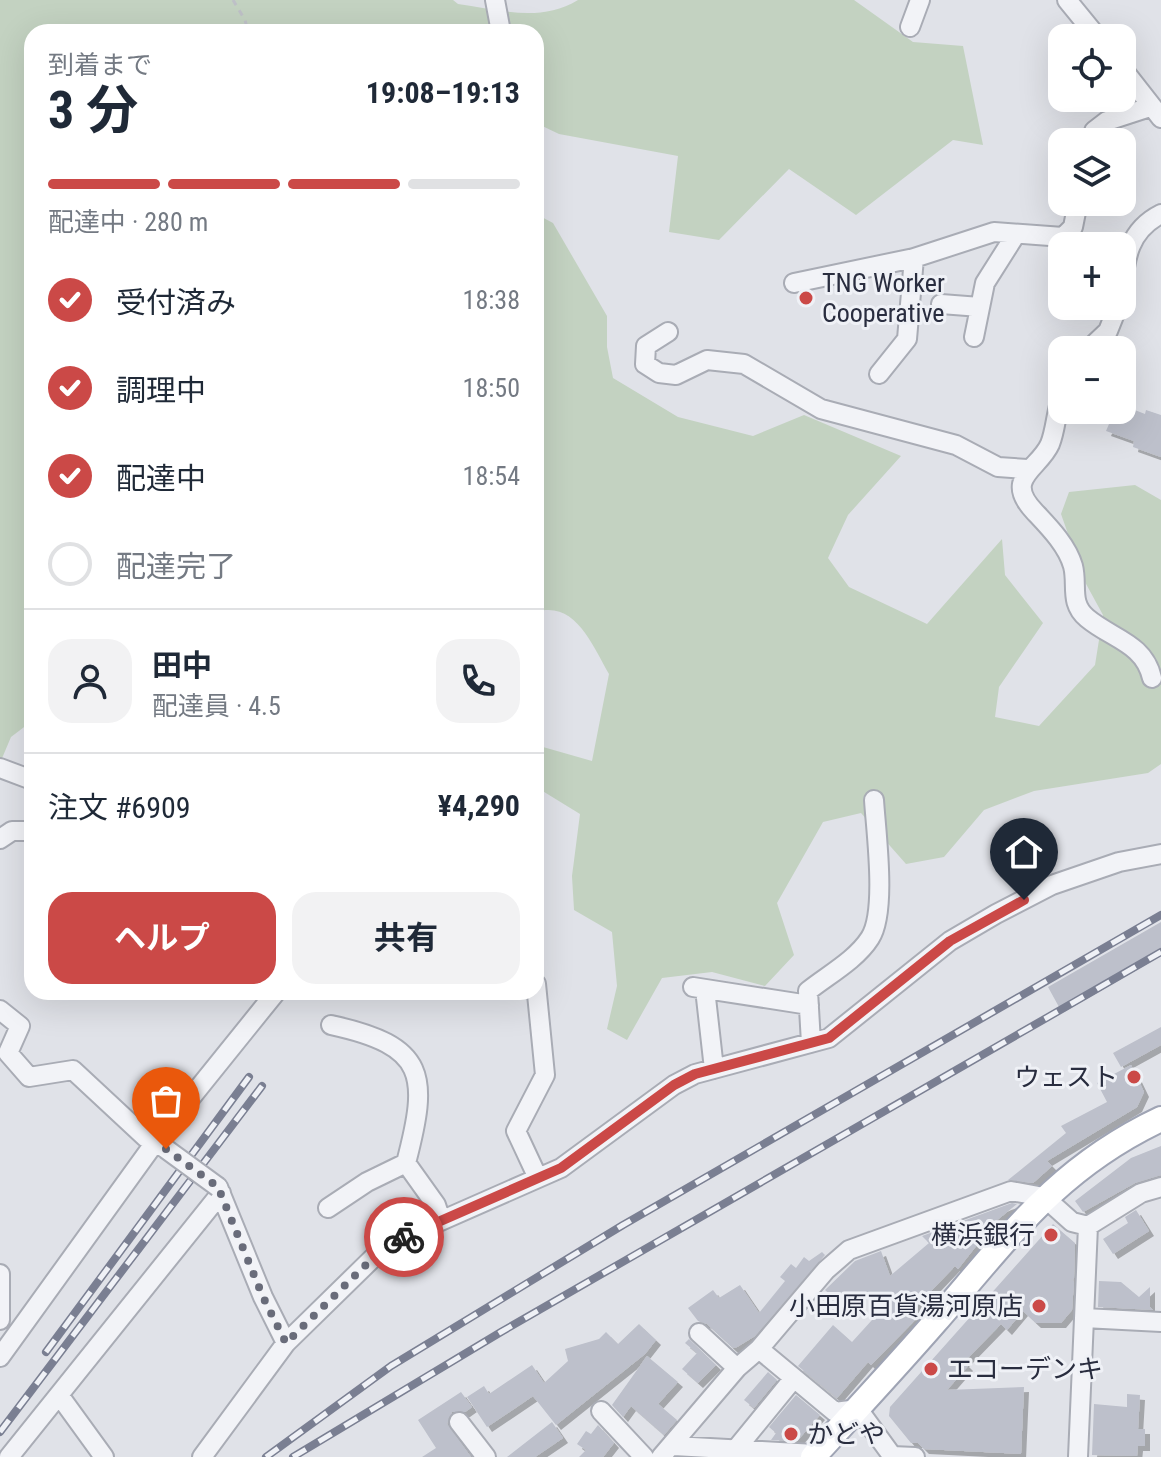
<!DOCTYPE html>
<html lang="ja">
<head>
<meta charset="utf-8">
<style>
  body { margin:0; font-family:"Roboto Condensed","Noto Sans JP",sans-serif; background:#f2f2f3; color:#1f2937; height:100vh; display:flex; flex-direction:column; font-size:30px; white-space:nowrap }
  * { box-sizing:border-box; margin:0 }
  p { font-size:26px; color:#747a83 }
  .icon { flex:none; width:44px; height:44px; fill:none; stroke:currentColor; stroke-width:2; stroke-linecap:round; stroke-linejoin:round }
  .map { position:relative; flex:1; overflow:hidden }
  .details { position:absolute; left:24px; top:24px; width:520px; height:976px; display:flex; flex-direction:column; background:#fff; border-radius:24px; box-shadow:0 8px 32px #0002 }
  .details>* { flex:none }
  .buttons { position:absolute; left:1048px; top:24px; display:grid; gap:16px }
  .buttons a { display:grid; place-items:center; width:88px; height:88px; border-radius:16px; background:#fff; box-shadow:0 8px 32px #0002; font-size:40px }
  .pin { position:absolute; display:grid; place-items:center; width:68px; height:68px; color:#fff; margin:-82px -34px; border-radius:50% 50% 50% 0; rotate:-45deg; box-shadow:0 0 8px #0007 }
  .pin .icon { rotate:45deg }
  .courier { position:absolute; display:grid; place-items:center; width:80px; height:80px; margin:-40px; border:6px solid #cb4947; border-radius:50%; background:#fff; color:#222; box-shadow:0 2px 10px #0007 }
  .overview em { font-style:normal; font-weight:700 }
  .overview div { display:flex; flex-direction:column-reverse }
  .overview { display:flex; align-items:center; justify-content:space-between; height:136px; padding:0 24px }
  h1 { font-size:52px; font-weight:700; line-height:60px }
  .bar { display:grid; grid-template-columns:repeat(4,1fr); gap:12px 8px; align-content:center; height:96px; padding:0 24px }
  .bar i { height:10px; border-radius:6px; background:#e0e1e3 }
  .bar .current { background:#cb4947 }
  .bar p { grid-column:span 4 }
  .line { display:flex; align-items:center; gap:20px; padding:0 24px; border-top:2px solid #e0e1e3 }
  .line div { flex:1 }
  .round { display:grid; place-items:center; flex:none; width:84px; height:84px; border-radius:24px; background:#f2f2f3 }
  ol { padding:0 24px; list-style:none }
  li { display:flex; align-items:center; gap:24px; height:88px }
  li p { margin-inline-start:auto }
  li .icon { padding:8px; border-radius:50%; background:#cb4947; color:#fff; stroke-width:4 }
  li:last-child { color:#747a83 }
  li i { width:44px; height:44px; border:4px solid #e0e1e3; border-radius:50% }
  .action { display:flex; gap:16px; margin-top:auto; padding:16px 24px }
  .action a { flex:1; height:92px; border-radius:24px; background:#cb4947; color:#fff; font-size:32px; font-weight:700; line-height:92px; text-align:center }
  .action a+a { background:#f2f2f3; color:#1f2937 }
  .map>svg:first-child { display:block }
  .green { fill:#c3d2c1 }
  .building { fill:#bdc0cb; filter:url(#shadow) }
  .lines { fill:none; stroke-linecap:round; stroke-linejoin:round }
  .minor-casing { stroke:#a9acb5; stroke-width:22 }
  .major-casing { stroke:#9fa4b4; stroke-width:28 }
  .path { stroke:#bec0c7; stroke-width:3; stroke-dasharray:6 6; stroke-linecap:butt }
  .minor { stroke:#f2f3f7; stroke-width:18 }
  .major { stroke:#fff; stroke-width:24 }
  .rail-casing { stroke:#7a7f92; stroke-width:8 }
  .rail { stroke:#eff1f6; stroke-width:5; stroke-dasharray:15; stroke-linecap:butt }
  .minor-bridge-casing { stroke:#a9acb5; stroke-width:22; stroke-linecap:butt }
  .minor-bridge { stroke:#f2f3f7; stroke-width:18 }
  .done { stroke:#696c7a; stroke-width:8; stroke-dasharray:0 14.4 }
  .route { stroke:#cb4947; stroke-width:10 }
  .poi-dot { fill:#cb4947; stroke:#eff1f6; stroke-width:3 }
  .labels { text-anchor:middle; stroke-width:6; stroke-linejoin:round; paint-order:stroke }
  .poi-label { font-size:26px; fill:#292d3f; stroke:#eff1f6; text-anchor:start }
</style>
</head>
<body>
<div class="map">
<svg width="1161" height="1457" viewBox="0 0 1161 1457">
  <defs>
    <filter id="shadow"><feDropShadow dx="5" dy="5" stdDeviation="0" flood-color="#0004"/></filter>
  </defs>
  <rect width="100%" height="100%" fill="#e0e2e8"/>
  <path class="green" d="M 0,0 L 453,0 L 458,4 C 500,10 540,23 578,0 L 854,0 L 913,42 L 963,46 L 983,145 L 953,140 L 856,215 L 789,169 L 719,240 L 669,232 L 678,156 L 559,134 L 536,123 L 536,32 L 32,32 L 32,721 L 11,737 L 0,763 Z
    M 536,214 L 553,223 L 607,316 L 607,347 L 613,378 L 678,417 L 753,436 L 804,415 L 901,456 L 848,515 L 828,558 L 849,587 L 927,624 L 1002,539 L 1005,575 L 1043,623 L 999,687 L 995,717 L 1039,726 L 1095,665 L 1103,615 L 1085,582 L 1061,514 L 1069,492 L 1135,485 L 1161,500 L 1161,764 L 1148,773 L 1034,791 L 984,810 L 944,857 L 906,864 L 861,813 L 823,822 L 777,903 L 794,955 L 765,986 L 712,972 L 662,978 L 627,1040 L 607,1029 L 617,986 L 612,932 L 574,910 L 572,876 L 580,814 L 536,787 L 536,745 L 592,761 L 609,674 C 593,647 576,600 536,612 Z
    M 178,992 L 246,992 L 226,1000 Z"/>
  <path class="building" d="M 1122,405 L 1145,414 L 1146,410 L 1161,415 L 1161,457 L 1133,447 L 1134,441 L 1106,431 L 1115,410 L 1122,410 Z
    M 1161,922 L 1161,948 L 1059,1007 L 1048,987 Z
    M 1161,1027 L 1161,1045 L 1121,1067 L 1113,1053 Z
    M 1131,1065 L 1144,1092 L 1137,1107 L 1047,1161 L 1052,1166 L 1033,1183 L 1008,1180 L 1066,1133 L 1061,1126 L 1107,1102 L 1097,1083 Z
    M 1161,1146 L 1161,1175 L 1135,1183 L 1083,1212 L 1075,1201 L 1131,1158 Z
    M 1012,1203 L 1017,1204 L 986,1229 L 988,1231 L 958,1269 L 955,1266 L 913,1310 L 919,1316 L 871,1365 L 868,1362 L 837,1398 L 798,1366 L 833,1325 L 852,1342 L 882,1309 L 860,1291 L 845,1308 L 825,1290 L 855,1261 L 881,1251 L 890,1276 L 929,1243 L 922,1236 Z
    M 1136,1210 L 1149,1231 L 1113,1254 L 1103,1239 L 1128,1223 L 1125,1217 Z
    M 1053,1224 L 1075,1243 L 1074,1279 L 1071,1280 L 1074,1281 L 1072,1310 L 1061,1323 L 1036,1323 L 1023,1311 L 1007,1330 L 1001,1324 L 964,1362 L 968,1366 L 947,1390 L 1024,1387 L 1021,1454 L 924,1449 L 918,1443 L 911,1443 L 889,1416 L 890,1407 Z
    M 822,1252 L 825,1255 L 755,1336 L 737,1347 L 733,1348 L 707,1324 L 698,1321 L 688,1308 L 713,1290 L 719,1298 L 740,1285 L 759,1313 L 785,1281 L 780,1277 L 791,1264 L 796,1268 L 804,1257 L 809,1261 Z
    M 1099,1281 L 1121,1282 L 1139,1297 L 1150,1287 L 1150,1307 L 1153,1310 L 1098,1307 Z
    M 639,1324 L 656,1340 L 645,1354 L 556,1425 L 533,1396 L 487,1427 L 467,1397 L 484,1386 L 489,1394 L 532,1365 L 544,1383 L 568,1361 L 565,1349 L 599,1339 L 606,1332 L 618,1344 Z
    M 689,1339 L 716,1365 L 698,1383 L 682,1369 L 697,1353 L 685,1343 Z
    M 647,1356 L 678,1382 L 658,1404 L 677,1420 L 664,1435 L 631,1406 L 623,1417 L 612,1405 Z
    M 768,1372 L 777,1380 L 754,1408 L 744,1400 Z
    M 461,1392 L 472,1407 L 465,1412 L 452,1412 L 447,1424 L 471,1457 L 422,1457 L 436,1448 L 418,1420 Z
    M 1127,1394 L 1140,1395 L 1138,1429 L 1145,1429 L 1145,1446 L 1138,1446 L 1137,1456 L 1092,1455 L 1094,1404 L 1127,1407 Z
    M 796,1395 L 820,1415 L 797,1441 L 771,1440 L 776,1433 L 769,1427 Z
    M 552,1422 L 563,1438 L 535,1457 L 507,1457 Z
    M 598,1425 L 614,1443 L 603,1457 L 579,1457 L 586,1450 L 577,1444 L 586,1431 L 591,1434 Z"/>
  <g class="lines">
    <g class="minor-casing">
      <path id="minor" d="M 495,0 L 501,32
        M 1067,0 L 1098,38
        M 910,27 L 920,0
        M 1122,68 L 1161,118
        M 1092,142 L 1094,131 L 1107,121 L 1150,107
        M 794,283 L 914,258 L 994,232 L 1063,237 L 1073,227 L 1078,202
        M 1122,290 C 1125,258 1129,230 1161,214
        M 941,304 L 980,307
        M 668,332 L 646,346 L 645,364 L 659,373 L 676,375 L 707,360 L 744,364 L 821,409 L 956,445 L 998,467 L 1027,469
        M 974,337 L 985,283 L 1016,234
        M 1088,350 L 1108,331 L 1118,306
        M 879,374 L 907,339 L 914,258
        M 1062,396 C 1056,411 1056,429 1050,444 C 1039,469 1003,478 1034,511 C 1049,527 1067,545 1073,566 C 1078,585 1069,603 1087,618 C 1112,639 1144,643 1152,678
        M 0,768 L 32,780
        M 0,839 L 12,831 L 32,831
        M 536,984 L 545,1075 L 516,1131 L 537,1176
        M 693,987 L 809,1005
        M 705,989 L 714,1069
        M 0,1010 L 20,1026 L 8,1053 L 29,1077 L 73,1070 L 145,1137 L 165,1148
        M 331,1025 C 427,1046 429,1075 406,1163 L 436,1205 L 441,1220
        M 811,1043 L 808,991 C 828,975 856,960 870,938 C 887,912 876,832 874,800
        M 218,1187 L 263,1297 L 286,1343
        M 328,1208 L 367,1182 L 406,1163
        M 0,1274 L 0,1320
        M 1084,1318 L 1161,1322
        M 699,1333 L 737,1368
        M 759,1349 L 835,1412 L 858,1409 L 893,1457
        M 0,1357 L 156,1141 L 276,992
        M 59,1395 L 104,1457
        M 601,1411 L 644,1457
        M 459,1422 L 486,1457
        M 674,1446 L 815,1454
        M 736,1449 L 794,1378
        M 892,1456 L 915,1457
        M 9,1457 L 221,1193
        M 202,1457 L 286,1343 L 378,1253 L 402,1238 L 561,1168 L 674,1085 L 695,1074 L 829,1038 L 950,941 L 996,914 L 1052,885 L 1119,862 L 1161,854
        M 661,1457 L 737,1368 L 759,1349 L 826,1270 L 849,1250 L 1011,1191 L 1044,1197 L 1072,1222 L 1088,1226
        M 1078,1457 L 1088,1226 L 1141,1193 L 1161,1187"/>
    </g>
    <g class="major-casing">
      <path id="major" d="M 813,1457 C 854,1412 896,1367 936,1321 C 1009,1237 1057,1168 1161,1119"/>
    </g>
    <path class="path" d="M 233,0 L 245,20 L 248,32"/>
    <use href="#minor" class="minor"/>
    <use href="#major" class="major"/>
    <g class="rail-casing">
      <path id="rail" d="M 46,1352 L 249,1077
        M 0,1432 L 262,1086
        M 266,1457 L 391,1366 L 623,1225 L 1161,915
        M 293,1457 L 501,1332 L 1161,952"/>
    </g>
    <use href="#rail" class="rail"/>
    <g class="minor-bridge-casing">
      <path id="minor-bridge" d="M 166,1149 L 218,1187"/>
    </g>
    <use href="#minor-bridge" class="minor-bridge"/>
  </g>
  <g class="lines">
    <path class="done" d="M 166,1149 L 218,1187 L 263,1297 L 286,1343 L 378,1253 L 404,1237"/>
    <path class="route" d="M 404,1237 L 561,1168 L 674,1085 L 695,1074 L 829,1038 L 950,941 L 1024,900"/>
  </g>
  <g class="poi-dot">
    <circle cx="806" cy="298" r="8"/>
    <circle cx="1134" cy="1077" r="8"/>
    <circle cx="1051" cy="1235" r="8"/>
    <circle cx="1039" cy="1306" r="8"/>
    <circle cx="931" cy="1369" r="8"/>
    <circle cx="791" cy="1434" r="8"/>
  </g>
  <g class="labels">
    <g class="poi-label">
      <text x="822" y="292">TNG Worker<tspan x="822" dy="30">Cooperative</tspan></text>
      <text x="1118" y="1086" text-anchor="end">ウェスト</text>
      <text x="1035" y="1244" text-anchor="end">横浜銀行</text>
      <text x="1023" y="1315" text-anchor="end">小田原百貨湯河原店</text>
      <text x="947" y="1378">エコーデンキ</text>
      <text x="807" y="1443">かどや</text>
    </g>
  </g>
</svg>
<div class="buttons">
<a><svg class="icon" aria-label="locate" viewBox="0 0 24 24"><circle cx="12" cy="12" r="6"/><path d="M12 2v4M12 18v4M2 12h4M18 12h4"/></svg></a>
<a><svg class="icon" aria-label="layers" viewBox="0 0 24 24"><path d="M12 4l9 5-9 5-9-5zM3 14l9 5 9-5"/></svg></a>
<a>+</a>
<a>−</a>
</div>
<div class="pin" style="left:166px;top:1149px;background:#ea580c"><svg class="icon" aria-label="bag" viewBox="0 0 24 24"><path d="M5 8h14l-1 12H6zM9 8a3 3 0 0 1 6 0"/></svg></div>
<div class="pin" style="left:1024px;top:900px;background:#1f2937"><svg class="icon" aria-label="home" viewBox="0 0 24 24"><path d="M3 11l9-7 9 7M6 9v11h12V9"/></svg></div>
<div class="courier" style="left:404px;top:1237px"><svg class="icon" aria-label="bike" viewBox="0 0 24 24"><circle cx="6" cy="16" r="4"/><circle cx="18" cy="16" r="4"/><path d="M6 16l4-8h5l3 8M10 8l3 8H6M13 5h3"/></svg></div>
<section class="details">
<div class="overview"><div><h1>3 分</h1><p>到着まで</p></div><em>19:08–19:13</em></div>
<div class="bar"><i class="current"></i><i class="current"></i><i class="current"></i><i></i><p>配達中 · 280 m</p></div>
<ol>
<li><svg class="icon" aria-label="check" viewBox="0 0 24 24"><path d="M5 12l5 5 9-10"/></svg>受付済み<p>18:38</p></li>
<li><svg class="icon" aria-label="check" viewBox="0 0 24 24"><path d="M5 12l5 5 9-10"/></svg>調理中<p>18:50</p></li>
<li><svg class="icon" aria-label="check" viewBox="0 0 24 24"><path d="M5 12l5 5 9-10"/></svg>配達中<p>18:54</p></li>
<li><i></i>配達完了</li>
</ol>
<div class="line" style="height:144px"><a class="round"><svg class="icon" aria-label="person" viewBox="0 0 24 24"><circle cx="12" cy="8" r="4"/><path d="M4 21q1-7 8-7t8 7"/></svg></a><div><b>田中</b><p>配達員 · 4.5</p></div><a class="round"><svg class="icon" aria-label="phone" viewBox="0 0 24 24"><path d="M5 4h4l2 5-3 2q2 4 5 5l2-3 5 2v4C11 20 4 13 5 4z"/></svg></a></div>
<div class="line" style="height:104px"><div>注文 #6909</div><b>¥4,290</b></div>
<div class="action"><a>ヘルプ</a><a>共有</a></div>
</section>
</div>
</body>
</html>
